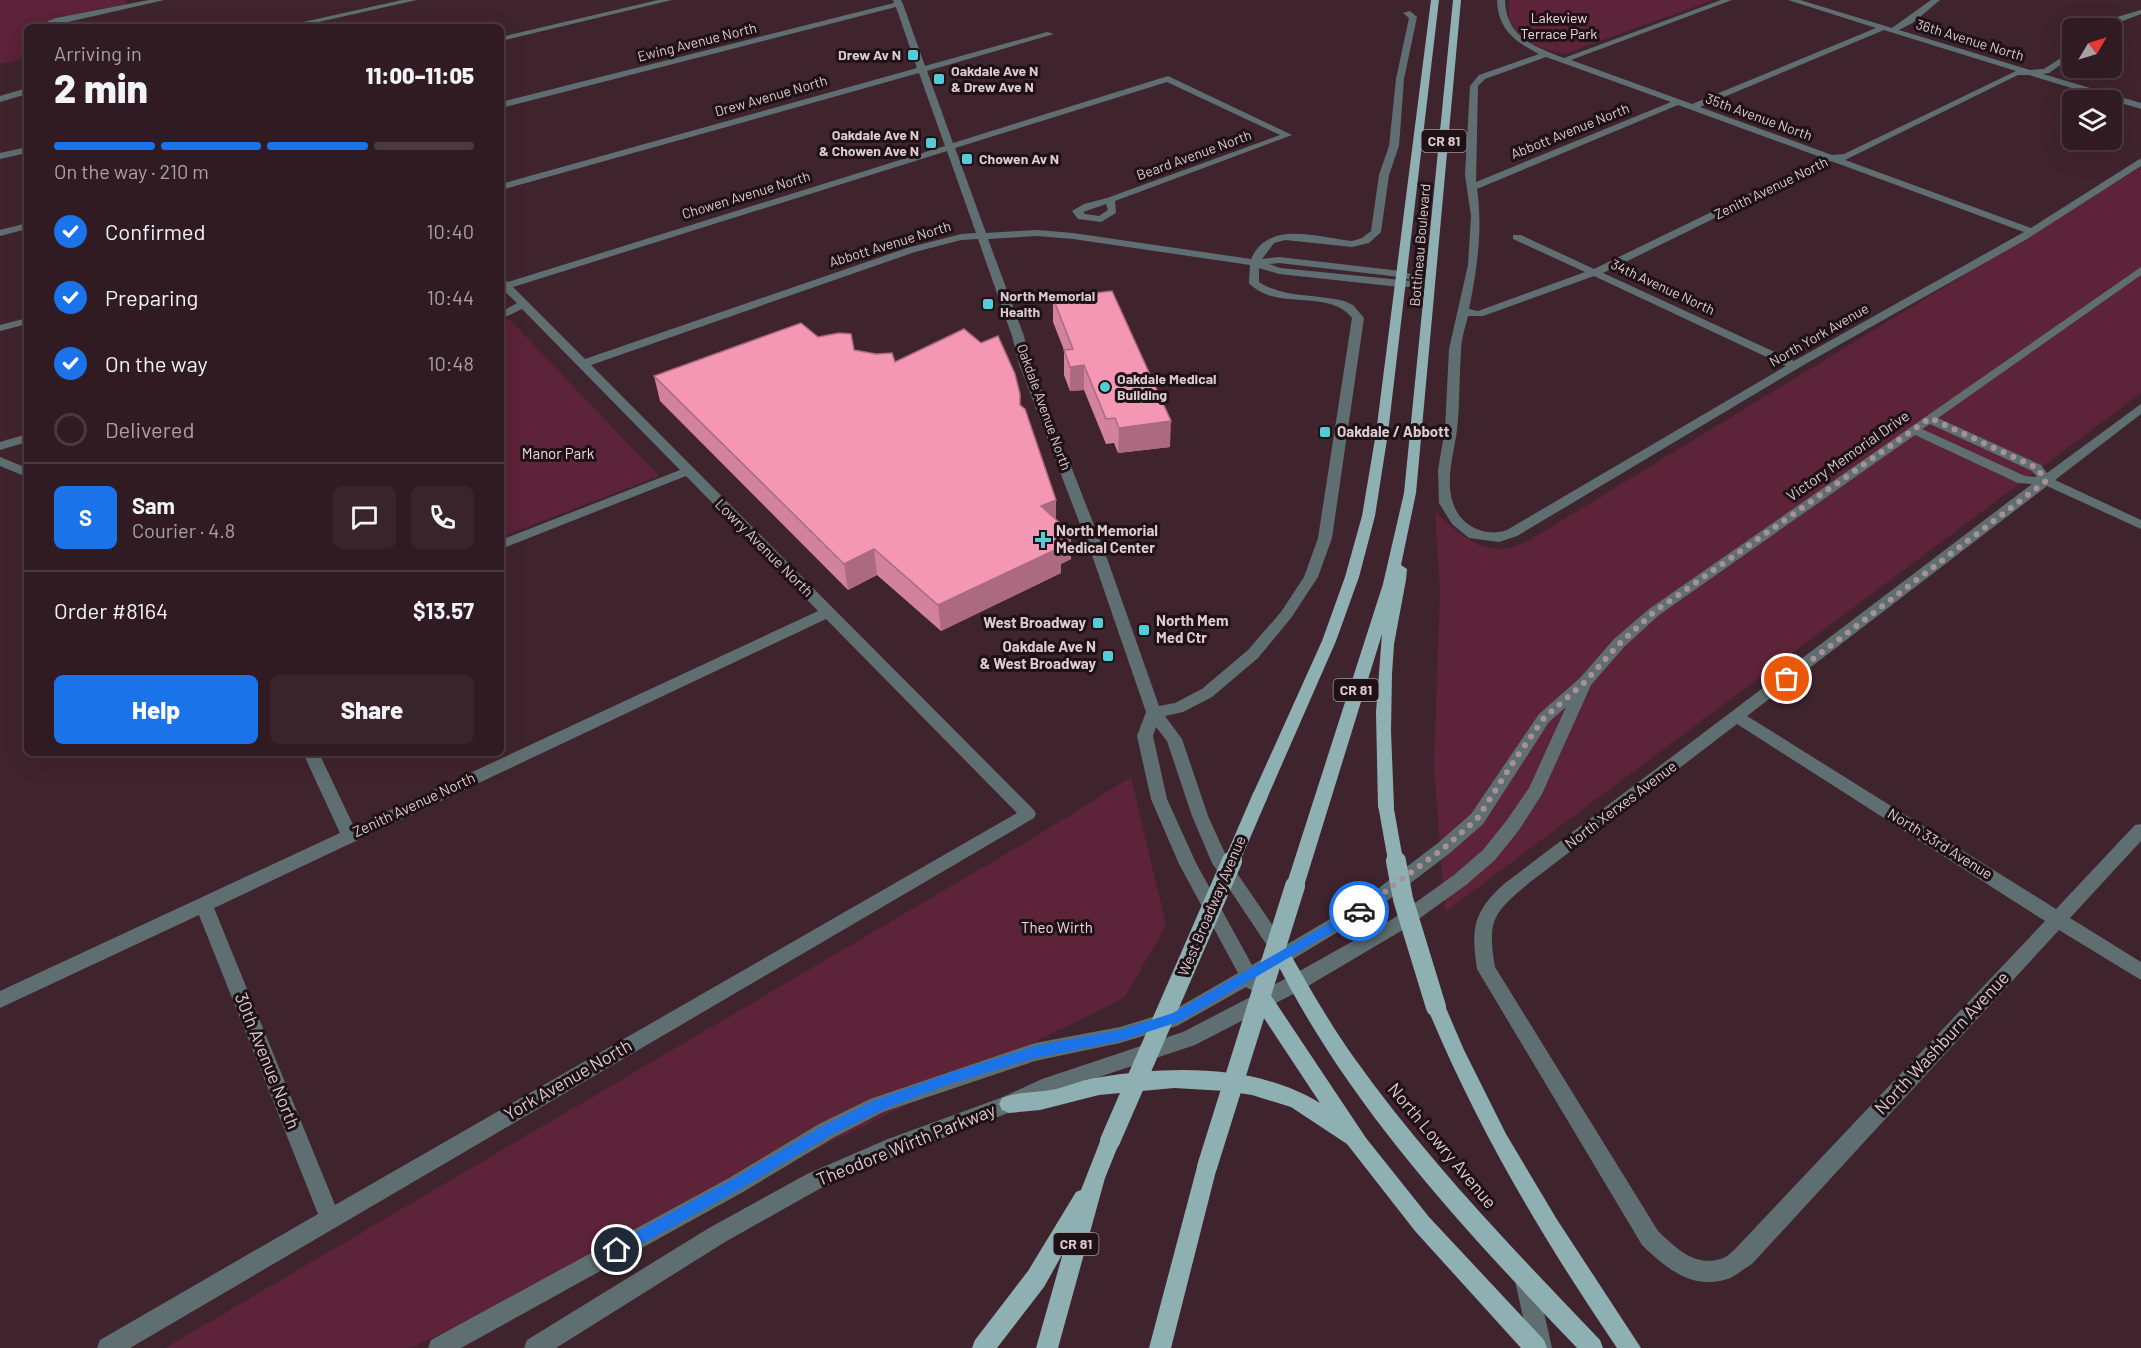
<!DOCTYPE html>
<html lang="en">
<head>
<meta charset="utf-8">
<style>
  body { margin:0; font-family:Barlow,sans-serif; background:#38242a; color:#f1f3f6; height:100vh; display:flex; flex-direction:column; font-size:22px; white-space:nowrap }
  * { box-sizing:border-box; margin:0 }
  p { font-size:20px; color:#a8a1a5 }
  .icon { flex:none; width:33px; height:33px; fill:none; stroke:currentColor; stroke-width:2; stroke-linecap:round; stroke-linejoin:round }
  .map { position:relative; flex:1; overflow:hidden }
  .drawer { position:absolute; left:24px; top:24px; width:480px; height:732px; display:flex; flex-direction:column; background:#301b22; border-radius:9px; box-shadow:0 6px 24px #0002,0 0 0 2px #4b3940 }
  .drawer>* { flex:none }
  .needle { width:39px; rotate:52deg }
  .controls { position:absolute; left:2062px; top:18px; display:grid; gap:12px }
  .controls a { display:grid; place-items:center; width:60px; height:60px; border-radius:9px; background:#301b22; box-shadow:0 6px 24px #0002,0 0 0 2px #4b3940; font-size:30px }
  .pin { position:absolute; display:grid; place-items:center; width:51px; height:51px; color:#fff; margin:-26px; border:3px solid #fff; border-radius:50%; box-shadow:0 2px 6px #0007 }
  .courier { position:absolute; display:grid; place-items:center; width:60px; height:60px; margin:-30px; border:4px solid #1a73e8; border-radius:50%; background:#fff; color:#222; box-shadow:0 2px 8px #0007 }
  .head em { font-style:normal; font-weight:800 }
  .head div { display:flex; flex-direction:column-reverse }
  .head { display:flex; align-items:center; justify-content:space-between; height:102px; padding:0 30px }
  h1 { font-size:39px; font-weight:800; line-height:45px }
  .bar { display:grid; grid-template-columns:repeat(4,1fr); gap:9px 6px; align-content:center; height:72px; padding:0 30px }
  .bar i { height:8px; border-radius:4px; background:#4b3940 }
  .bar .on { background:#1a73e8 }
  .bar p { grid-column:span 4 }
  .line { display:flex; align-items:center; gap:15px; padding:0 30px; border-top:2px solid #4b3940 }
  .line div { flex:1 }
  .round { display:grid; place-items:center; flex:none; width:63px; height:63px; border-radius:9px; background:#38242a }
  ol { padding:0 30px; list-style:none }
  li { display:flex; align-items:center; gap:18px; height:66px }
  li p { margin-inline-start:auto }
  li .icon { padding:6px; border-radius:50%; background:#1a73e8; color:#fff; stroke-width:4 }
  li:last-child { color:#a8a1a5 }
  li i { width:33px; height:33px; border:3px solid #4b3940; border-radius:50% }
  .action { display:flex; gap:12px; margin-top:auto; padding:12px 30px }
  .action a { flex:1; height:69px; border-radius:9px; background:#1a73e8; color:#fff; font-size:24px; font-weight:800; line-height:69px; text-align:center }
  .action a+a { background:#38242a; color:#f1f3f6 }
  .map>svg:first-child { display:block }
  .green { fill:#5d2338 }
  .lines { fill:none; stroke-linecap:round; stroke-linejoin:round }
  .minor { fill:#5f6f71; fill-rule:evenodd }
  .major { fill:#8eb0b3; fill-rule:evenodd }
  .major-bridge-far1 { stroke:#8eb0b3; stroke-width:15 }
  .major-bridge { stroke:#8eb0b3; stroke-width:20 }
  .wall { fill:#d2829c }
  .shaded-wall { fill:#ab6a7f }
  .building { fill:#f497b5; stroke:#ab6a7f; stroke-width:1.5 }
  .route { fill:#1a73e8 }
  .done { stroke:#a79197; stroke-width:6; stroke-dasharray:0 10.8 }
  .poi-dot { fill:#52ccd6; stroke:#1e1216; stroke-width:2 }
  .labels { text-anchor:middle; stroke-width:6; stroke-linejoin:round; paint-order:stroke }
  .far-park-label { font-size:14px; fill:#f3d9e0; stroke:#1e1216 }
  .far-street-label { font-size:14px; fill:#decbd0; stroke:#1e1216 }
  .far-poi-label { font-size:14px; font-weight:bold; fill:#decbd0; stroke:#1e1216; text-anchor:start }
  .shield { fill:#1e1216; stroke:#a49498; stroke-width:1.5 }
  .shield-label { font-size:14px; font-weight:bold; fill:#decbd0 }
  .poi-label { font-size:15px; font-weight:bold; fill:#decbd0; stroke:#1e1216; text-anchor:start }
  .park-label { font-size:15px; fill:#f3d9e0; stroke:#1e1216 }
  .street-label { font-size:15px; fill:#decbd0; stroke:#1e1216 }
  .near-street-label { font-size:18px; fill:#decbd0; stroke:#1e1216 }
</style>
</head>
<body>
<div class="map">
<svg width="2141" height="1348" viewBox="0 0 2141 1348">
  <rect width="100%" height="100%" fill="#40242d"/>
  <path class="green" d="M 0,0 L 125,0 L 128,4 L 56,18 L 40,27 L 27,27 L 27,58 L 0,64 Z
    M 1509,0 L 1713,0 L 1567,53 C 1547,52 1516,41 1510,20 C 1508,14 1509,6 1509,0 Z
    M 2141,167 L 2141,393 L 1445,912 L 1434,767 L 1440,590 L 1435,511 C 1453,530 1477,551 1505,549 C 1513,548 1521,543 1528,541 Z
    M 509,319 L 659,476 L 501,537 L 501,323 Z
    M 1131,777 L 1166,926 L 1124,998 L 411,1348 L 165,1348 L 1038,835 Z"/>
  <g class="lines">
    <path class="minor" d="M 149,0 L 164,0 L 46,27 L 48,21 L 56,18 Z
      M 402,0 L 417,0 L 296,27 L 281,27 Z
      M 658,0 L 672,0 L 501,41 L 501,37 Z
      M 893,0 L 901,0 L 903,4 L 925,66 L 1047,32 L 1054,34 L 927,71 L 953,143 L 1168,76 L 1292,135 L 1115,201 L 1116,213 L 1101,222 L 1078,219 L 1072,211 L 1084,204 L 1107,198 L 1280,135 L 1167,82 L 955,148 L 986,233 L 1037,230 L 1073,233 L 1251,259 C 1269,219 1318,238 1352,241 L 1362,238 L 1371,231 L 1379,175 L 1389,146 L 1396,79 L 1409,18 L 1403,13 L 1410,11 L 1417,17 L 1404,79 L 1399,146 L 1389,175 L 1381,232 L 1369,243 L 1352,247 L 1285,240 L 1274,243 L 1262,259 L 1279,257 L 1401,271 L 1435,282 L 1430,285 L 1400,277 L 1279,263 L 1269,264 L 1280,268 L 1411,281 L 1416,284 L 1411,287 L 1400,287 L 1279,274 L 1259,268 L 1259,282 C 1283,298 1316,294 1344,301 L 1353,305 L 1364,318 L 1332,538 L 1318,577 L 1291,618 L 1258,658 L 1212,697 L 1183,712 L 1165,716 L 1182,739 L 1208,816 L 1228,860 L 1286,945 L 1367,897 L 1438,843 L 1471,814 L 1539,714 L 1580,678 L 1614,639 L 1649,609 L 2141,267 L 2141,275 L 1938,418 L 2041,465 L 2047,473 L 2141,404 L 2141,414 L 2055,480 L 2141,520 L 2141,529 L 2047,486 L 1747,716 L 2056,909 L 2135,825 L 2141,824 L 2141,841 L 2070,918 L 2141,962 L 2141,980 L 2059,930 L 1752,1264 C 1743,1269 1734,1278 1724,1280 C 1690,1289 1665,1267 1642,1245 L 1477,969 C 1471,929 1473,912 1504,884 L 2032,484 L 2018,483 L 1915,435 L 1659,615 L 1624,647 L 1591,685 L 1542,794 L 1519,830 L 1495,860 L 1466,885 L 1406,928 L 1303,989 L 1195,1045 L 1054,1092 L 1016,1110 L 900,1154 L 821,1188 L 725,1242 L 556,1348 L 524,1348 L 527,1340 L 709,1228 L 807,1174 L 888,1139 L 1003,1097 L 1042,1079 L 1183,1032 L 1289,977 L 1394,918 L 1454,875 L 1483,850 L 1507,820 L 1529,788 L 1566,707 L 1549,722 L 1483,824 L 1450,853 L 1379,907 L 1260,979 L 1262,983 L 1260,989 L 1253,991 L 1246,987 L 1177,1026 L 1120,1043 L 1035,1061 L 883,1112 L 833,1138 L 743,1192 L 461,1348 L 428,1348 L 431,1340 L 729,1178 L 819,1124 L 870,1099 L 1035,1043 L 1120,1027 L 1172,1011 L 1238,973 L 1179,864 L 1151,799 L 1137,736 L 1146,712 L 1094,561 L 1019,364 L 1012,336 L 978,239 L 961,240 L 915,252 L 591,365 L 1034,810 L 1036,814 L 1034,818 L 130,1348 L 97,1348 L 100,1340 L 318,1214 L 199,915 L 0,1008 L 0,991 L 340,833 L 303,753 L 319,753 L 354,827 L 818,611 L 686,476 L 501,549 L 501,540 L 680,470 L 522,309 L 501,319 L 501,312 L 517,303 L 501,288 L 501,278 L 508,282 L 945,146 L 919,73 L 501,190 L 501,184 L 917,68 L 896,7 L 501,108 L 501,102 L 894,3 ZM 947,151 L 976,233 L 961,234 L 907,248 L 585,359 L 513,287 ZM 1106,204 L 1108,210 L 1099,216 L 1085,214 L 1083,212 ZM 1037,236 L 1073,239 L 1250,265 L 1249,283 C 1276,312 1328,288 1352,318 L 1318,538 L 1304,577 L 1281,612 L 1248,650 L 1202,689 L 1175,703 L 1159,706 L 1108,561 L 1031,364 L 1024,336 L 988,239 ZM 1930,424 L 2032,471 L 2037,477 L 2025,476 L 1922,429 ZM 826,619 L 1017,813 L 335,1205 L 214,908 ZM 1737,724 L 2045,921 L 1736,1248 C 1732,1252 1726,1258 1720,1259 C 1694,1267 1675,1247 1658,1231 L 1495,967 C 1487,920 1493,913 1529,883 ZM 1156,727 L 1167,741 L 1192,816 L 1212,863 L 1272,953 L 1252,965 L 1196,863 L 1167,799 L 1153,736 Z
      M 1497,0 L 1505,0 C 1506,37 1533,46 1564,58 L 1721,0 L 1732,0 L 1571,60 L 1692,104 L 1876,28 L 1788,0 L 1800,0 L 1892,28 L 1931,0 L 1940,0 L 1914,22 L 1899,30 L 2030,70 L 2044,69 L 2073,50 L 2073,56 L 2049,73 L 2043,74 L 2141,103 L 2141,109 L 2029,75 L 2018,75 L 1845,160 L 2031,228 L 2138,160 L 2141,159 L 2141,166 L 2027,239 L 1807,363 L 1517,536 L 1499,542 L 1469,538 L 1452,524 L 1439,503 L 1438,470 L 1445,429 L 1449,349 L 1468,265 L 1471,216 L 1465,175 L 1470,86 L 1479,75 L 1539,54 C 1514,41 1498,29 1497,0 ZM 1884,30 L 2016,71 L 1844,154 L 1832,155 L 1700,107 ZM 1546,57 L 1671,102 L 1476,182 L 1478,86 L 1485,79 ZM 1678,105 L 1823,158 L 1594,269 L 1521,235 L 1513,235 L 1513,239 L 1585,272 L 1478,311 L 1469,309 C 1477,269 1483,230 1477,189 ZM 1831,161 L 2024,232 L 1794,361 L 1603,273 ZM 1594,276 L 1786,366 L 1507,530 C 1486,538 1460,526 1453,503 C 1445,480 1454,453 1457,430 C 1460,404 1459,378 1461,352 C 1461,340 1465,328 1468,316 L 1483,316 Z
      M 2141,10 L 2141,14 L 2104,28 L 2095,28 L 2110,19 Z
      M 27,88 L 27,94 L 0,102 L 0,96 Z
      M 27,147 L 27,153 L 0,159 L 0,153 Z
      M 27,223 L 27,229 L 0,236 L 0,230 Z
      M 27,318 L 27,324 L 0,331 L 0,325 Z
      M 27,434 L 27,442 L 0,450 L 0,442 Z
      M 0,457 L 27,468 L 27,477 L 0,466 Z
      M 1526,1270 L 1534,1273 L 1537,1281 L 1552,1348 L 1530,1348 L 1515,1281 L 1518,1273 Z"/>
    <path class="major" d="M 1431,0 L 1439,0 L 1388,433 L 1375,516 L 1359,577 L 1336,641 L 1268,796 L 1266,800 L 1260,802 L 1254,800 L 1252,796 L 1322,641 L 1345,577 L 1362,516 L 1376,433 Z
      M 1453,0 L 1461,0 L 1416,493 L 1401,565 L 1407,569 L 1406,580 L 1394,644 L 1392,674 L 1391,731 L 1394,807 L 1392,811 L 1386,813 L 1380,811 L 1378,807 L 1376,712 L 1382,634 L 1304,886 L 1301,891 L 1295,893 L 1289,891 L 1286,886 L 1383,584 L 1404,493 Z
      M 1282,947 L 1288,950 C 1309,987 1330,1024 1355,1059 C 1427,1160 1514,1250 1600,1340 L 1603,1348 L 1577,1348 C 1463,1228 1347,1105 1273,955 L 1276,950 Z
      M 1263,992 L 1270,994 L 1366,1138 L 1429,1217 L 1544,1340 L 1547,1348 L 1521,1348 L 1415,1231 L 1347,1144 L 1291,1107 L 1252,1095 L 1226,1091 L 1174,1088 L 1099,1095 L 1040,1110 L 1009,1113 L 1002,1110 L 999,1104 L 1002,1098 C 1019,1091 1038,1093 1056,1089 C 1071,1085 1085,1079 1101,1077 C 1172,1066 1256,1064 1320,1103 L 1256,1006 L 1254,1000 L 1256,994 Z
      M 1436,999 L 1443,1001 L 1464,1050 L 1506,1134 L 1556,1218 L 1641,1348 L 1617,1348 C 1543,1239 1477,1128 1427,1007 L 1429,1001 Z
      M 1110,1132 L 1117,1134 L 1120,1141 L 1105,1178 L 1058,1348 L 1036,1348 L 1063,1253 L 1044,1287 L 997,1348 L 972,1348 L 975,1340 L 1028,1271 L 1076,1192 L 1081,1190 L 1103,1134 Z
      M 1207,1157 L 1214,1160 L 1217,1167 L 1171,1348 L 1149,1348 L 1197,1167 L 1200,1160 Z"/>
    <path class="major-bridge-far1" d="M 1386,807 L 1396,863
      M 1231,863 L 1260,796"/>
    <path class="major-bridge" d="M 1396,861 L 1403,899 L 1436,1007
      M 1110,1141 L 1232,861
      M 1207,1167 L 1295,886"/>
  </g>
  <path class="wall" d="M 1053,298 L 1170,447 L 1118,453 L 1114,443 L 1106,444 L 1084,390 L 1070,391 L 1064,375 L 1064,350 L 1053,322 Z
    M 818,337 L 854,350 L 895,362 L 981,343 L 1021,405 L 1056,519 L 1071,559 L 1061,564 L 1061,573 L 941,631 L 877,575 L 848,590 L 660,401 L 654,376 Z"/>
  <path class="shaded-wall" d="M 1084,365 L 1084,390 L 1070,391 L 1070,367 Z
    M 1171,421 L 1170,447 L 1118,453 L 1119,428 Z
    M 1056,500 L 1056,525 L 1041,506 Z
    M 1071,533 L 1071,559 L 1061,564 L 1061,573 L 941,631 L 938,605 L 1056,541 Z
    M 874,549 L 877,575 L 848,590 L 844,564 Z"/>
  <path class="building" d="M 1112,291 L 1171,421 L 1119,428 L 1115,418 L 1106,419 L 1084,365 L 1070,367 L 1064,350 L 1073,349 L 1053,298 Z
    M 801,323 L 818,337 L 839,333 L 851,334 L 854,350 L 876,354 L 892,353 L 895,362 L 964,329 L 981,343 L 998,336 L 1015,374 L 1020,394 L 1020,405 L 1025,409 L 1056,500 L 1041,506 L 1071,533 L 1056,541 L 1061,547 L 938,605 L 874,549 L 844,564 L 654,376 Z"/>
  <path class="route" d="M 1359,906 L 1363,908 L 1363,914 L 1181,1021 L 1120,1041 L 1035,1058 L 950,1084 L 882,1110 L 831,1135 L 740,1189 L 622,1255 L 617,1257 L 612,1255 L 610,1250 L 612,1245 L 731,1180 L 821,1127 L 873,1101 L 950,1073 L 1035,1046 L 1120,1030 L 1173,1013 Z"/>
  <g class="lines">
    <path class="done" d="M 1359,911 L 1444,848 L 1477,819 L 1516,758 L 1544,718 L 1585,682 L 1619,644 L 1654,612 L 1930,418 L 2037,468 L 2046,481 L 1787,679"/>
  </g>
  <g class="poi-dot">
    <rect x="907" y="49" width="12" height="12" rx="3"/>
    <rect x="933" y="73" width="12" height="12" rx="3"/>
    <rect x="925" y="137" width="12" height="12" rx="3"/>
    <rect x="961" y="153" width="12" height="12" rx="3"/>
    <rect x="982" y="298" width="12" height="12" rx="3"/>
    <circle cx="1105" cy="387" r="6"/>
    <rect x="1319" y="426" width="12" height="12" rx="3"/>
    <path d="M1040 531h6v6h6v6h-6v6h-6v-6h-6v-6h6z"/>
    <rect x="1092" y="617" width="12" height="12" rx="3"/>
    <rect x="1138" y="624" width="12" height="12" rx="3"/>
    <rect x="1102" y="650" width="12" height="12" rx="3"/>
  </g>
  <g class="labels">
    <g class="far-park-label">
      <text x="1559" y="23">Lakeview<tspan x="1559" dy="16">Terrace Park</tspan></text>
    </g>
    <g class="far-street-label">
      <text transform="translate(1970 40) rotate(17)" y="5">36th Avenue North</text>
      <text transform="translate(697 42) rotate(-14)" y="5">Ewing Avenue North</text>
      <text transform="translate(771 96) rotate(-16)" y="5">Drew Avenue North</text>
      <text transform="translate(1759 117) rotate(20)" y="5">35th Avenue North</text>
      <text transform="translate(1570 131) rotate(-22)" y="5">Abbott Avenue North</text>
      <text transform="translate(1194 155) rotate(-20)" y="5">Beard Avenue North</text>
      <text transform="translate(1771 188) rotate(-26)" y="5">Zenith Avenue North</text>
      <text transform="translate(746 195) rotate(-17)" y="5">Chowen Avenue North</text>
      <text transform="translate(890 244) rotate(-17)" y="5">Abbott Avenue North</text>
      <text transform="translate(1420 245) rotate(-85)" y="5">Bottineau Boulevard</text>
      <text transform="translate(1663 287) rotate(25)" y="5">34th Avenue North</text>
      <text transform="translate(1819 335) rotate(-30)" y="5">North York Avenue</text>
      <text transform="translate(1044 407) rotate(70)" y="5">Oakdale Avenue North</text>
    </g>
    <g class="far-poi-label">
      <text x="901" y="60" text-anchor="end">Drew Av N</text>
      <text x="951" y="76">Oakdale Ave N<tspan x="951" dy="16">&amp; Drew Ave N</tspan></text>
      <text x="919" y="140" text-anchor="end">Oakdale Ave N<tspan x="919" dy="16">&amp; Chowen Ave N</tspan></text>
      <text x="979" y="164">Chowen Av N</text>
      <text x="1000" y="301">North Memorial<tspan x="1000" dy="16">Health</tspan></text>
      <text x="1117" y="384">Oakdale Medical<tspan x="1117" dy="16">Building</tspan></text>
    </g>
    <g class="shield">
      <rect x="1421.5" y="130" width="45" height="22" rx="4.5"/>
      <rect x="1333.5" y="679" width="45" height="22" rx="4.5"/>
      <rect x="1053.5" y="1233" width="45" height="22" rx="4.5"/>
    </g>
    <g class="shield-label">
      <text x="1444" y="146">CR 81</text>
      <text x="1356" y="695">CR 81</text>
      <text x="1076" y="1249">CR 81</text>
    </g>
    <g class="poi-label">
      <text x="1337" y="437">Oakdale / Abbott</text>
      <text x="1056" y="536">North Memorial<tspan x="1056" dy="17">Medical Center</tspan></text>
      <text x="1156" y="626">North Mem<tspan x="1156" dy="17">Med Ctr</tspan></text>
      <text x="1086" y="628" text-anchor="end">West Broadway</text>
      <text x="1096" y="652" text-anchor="end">Oakdale Ave N<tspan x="1096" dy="17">&amp; West Broadway</tspan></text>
    </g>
    <g class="park-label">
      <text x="558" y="459">Manor Park</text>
      <text x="1057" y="933">Theo Wirth</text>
    </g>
    <g class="street-label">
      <text transform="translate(1848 456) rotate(-35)" y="5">Victory Memorial Drive</text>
      <text transform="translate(764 548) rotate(45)" y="5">Lowry Avenue North</text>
      <text transform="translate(414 805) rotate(-25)" y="5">Zenith Avenue North</text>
      <text transform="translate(1621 805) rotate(-37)" y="5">North Xerxes Avenue</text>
      <text transform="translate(1940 844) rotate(32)" y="5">North 33rd Avenue</text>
      <text transform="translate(1212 906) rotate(-67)" y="5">West Broadway Avenue</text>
    </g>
    <g class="near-street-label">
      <text transform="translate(1942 1043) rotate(-47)" y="6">North Washburn Avenue</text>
      <text transform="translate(267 1061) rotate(68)" y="6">30th Avenue North</text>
      <text transform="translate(568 1080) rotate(-30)" y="6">York Avenue North</text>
      <text transform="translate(906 1145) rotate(-22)" y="6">Theodore Wirth Parkway</text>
      <text transform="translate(1442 1146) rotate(50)" y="6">North Lowry Avenue</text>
    </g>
  </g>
</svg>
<div class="controls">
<a><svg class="needle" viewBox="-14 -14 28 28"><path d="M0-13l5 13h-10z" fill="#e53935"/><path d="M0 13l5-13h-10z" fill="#a8a1a5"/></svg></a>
<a><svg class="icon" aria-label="layers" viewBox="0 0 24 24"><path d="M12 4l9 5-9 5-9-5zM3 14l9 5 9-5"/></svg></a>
</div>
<div class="pin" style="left:1787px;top:679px;background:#ea580c"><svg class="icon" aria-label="bag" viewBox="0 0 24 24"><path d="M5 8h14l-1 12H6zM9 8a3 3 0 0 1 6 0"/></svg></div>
<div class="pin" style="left:617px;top:1250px;background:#1f2937"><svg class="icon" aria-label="home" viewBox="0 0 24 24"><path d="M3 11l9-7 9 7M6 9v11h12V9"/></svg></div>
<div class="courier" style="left:1359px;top:911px"><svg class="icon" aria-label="car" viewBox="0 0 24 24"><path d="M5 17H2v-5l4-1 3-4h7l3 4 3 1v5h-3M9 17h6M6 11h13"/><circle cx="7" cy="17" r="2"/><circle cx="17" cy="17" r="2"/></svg></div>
<section class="drawer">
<div class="head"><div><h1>2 min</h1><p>Arriving in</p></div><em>11:00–11:05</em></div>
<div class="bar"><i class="on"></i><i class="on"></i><i class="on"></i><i></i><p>On the way · 210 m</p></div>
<ol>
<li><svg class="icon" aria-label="check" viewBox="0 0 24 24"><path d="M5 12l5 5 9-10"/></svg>Confirmed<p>10:40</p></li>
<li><svg class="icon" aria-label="check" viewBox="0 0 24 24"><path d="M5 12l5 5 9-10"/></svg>Preparing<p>10:44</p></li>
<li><svg class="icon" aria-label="check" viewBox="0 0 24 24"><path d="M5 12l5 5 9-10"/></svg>On the way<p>10:48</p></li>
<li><i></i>Delivered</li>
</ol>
<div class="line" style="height:108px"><b class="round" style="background:#1a73e8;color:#fff">S</b><div><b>Sam</b><p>Courier · 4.8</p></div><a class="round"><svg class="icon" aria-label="chat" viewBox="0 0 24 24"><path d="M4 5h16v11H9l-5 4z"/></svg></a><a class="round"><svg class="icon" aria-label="phone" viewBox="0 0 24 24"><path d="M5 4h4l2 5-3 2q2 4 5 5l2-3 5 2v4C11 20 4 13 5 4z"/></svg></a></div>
<div class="line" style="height:78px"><div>Order #8164</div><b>$13.57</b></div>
<div class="action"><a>Help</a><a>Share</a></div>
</section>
</div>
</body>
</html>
